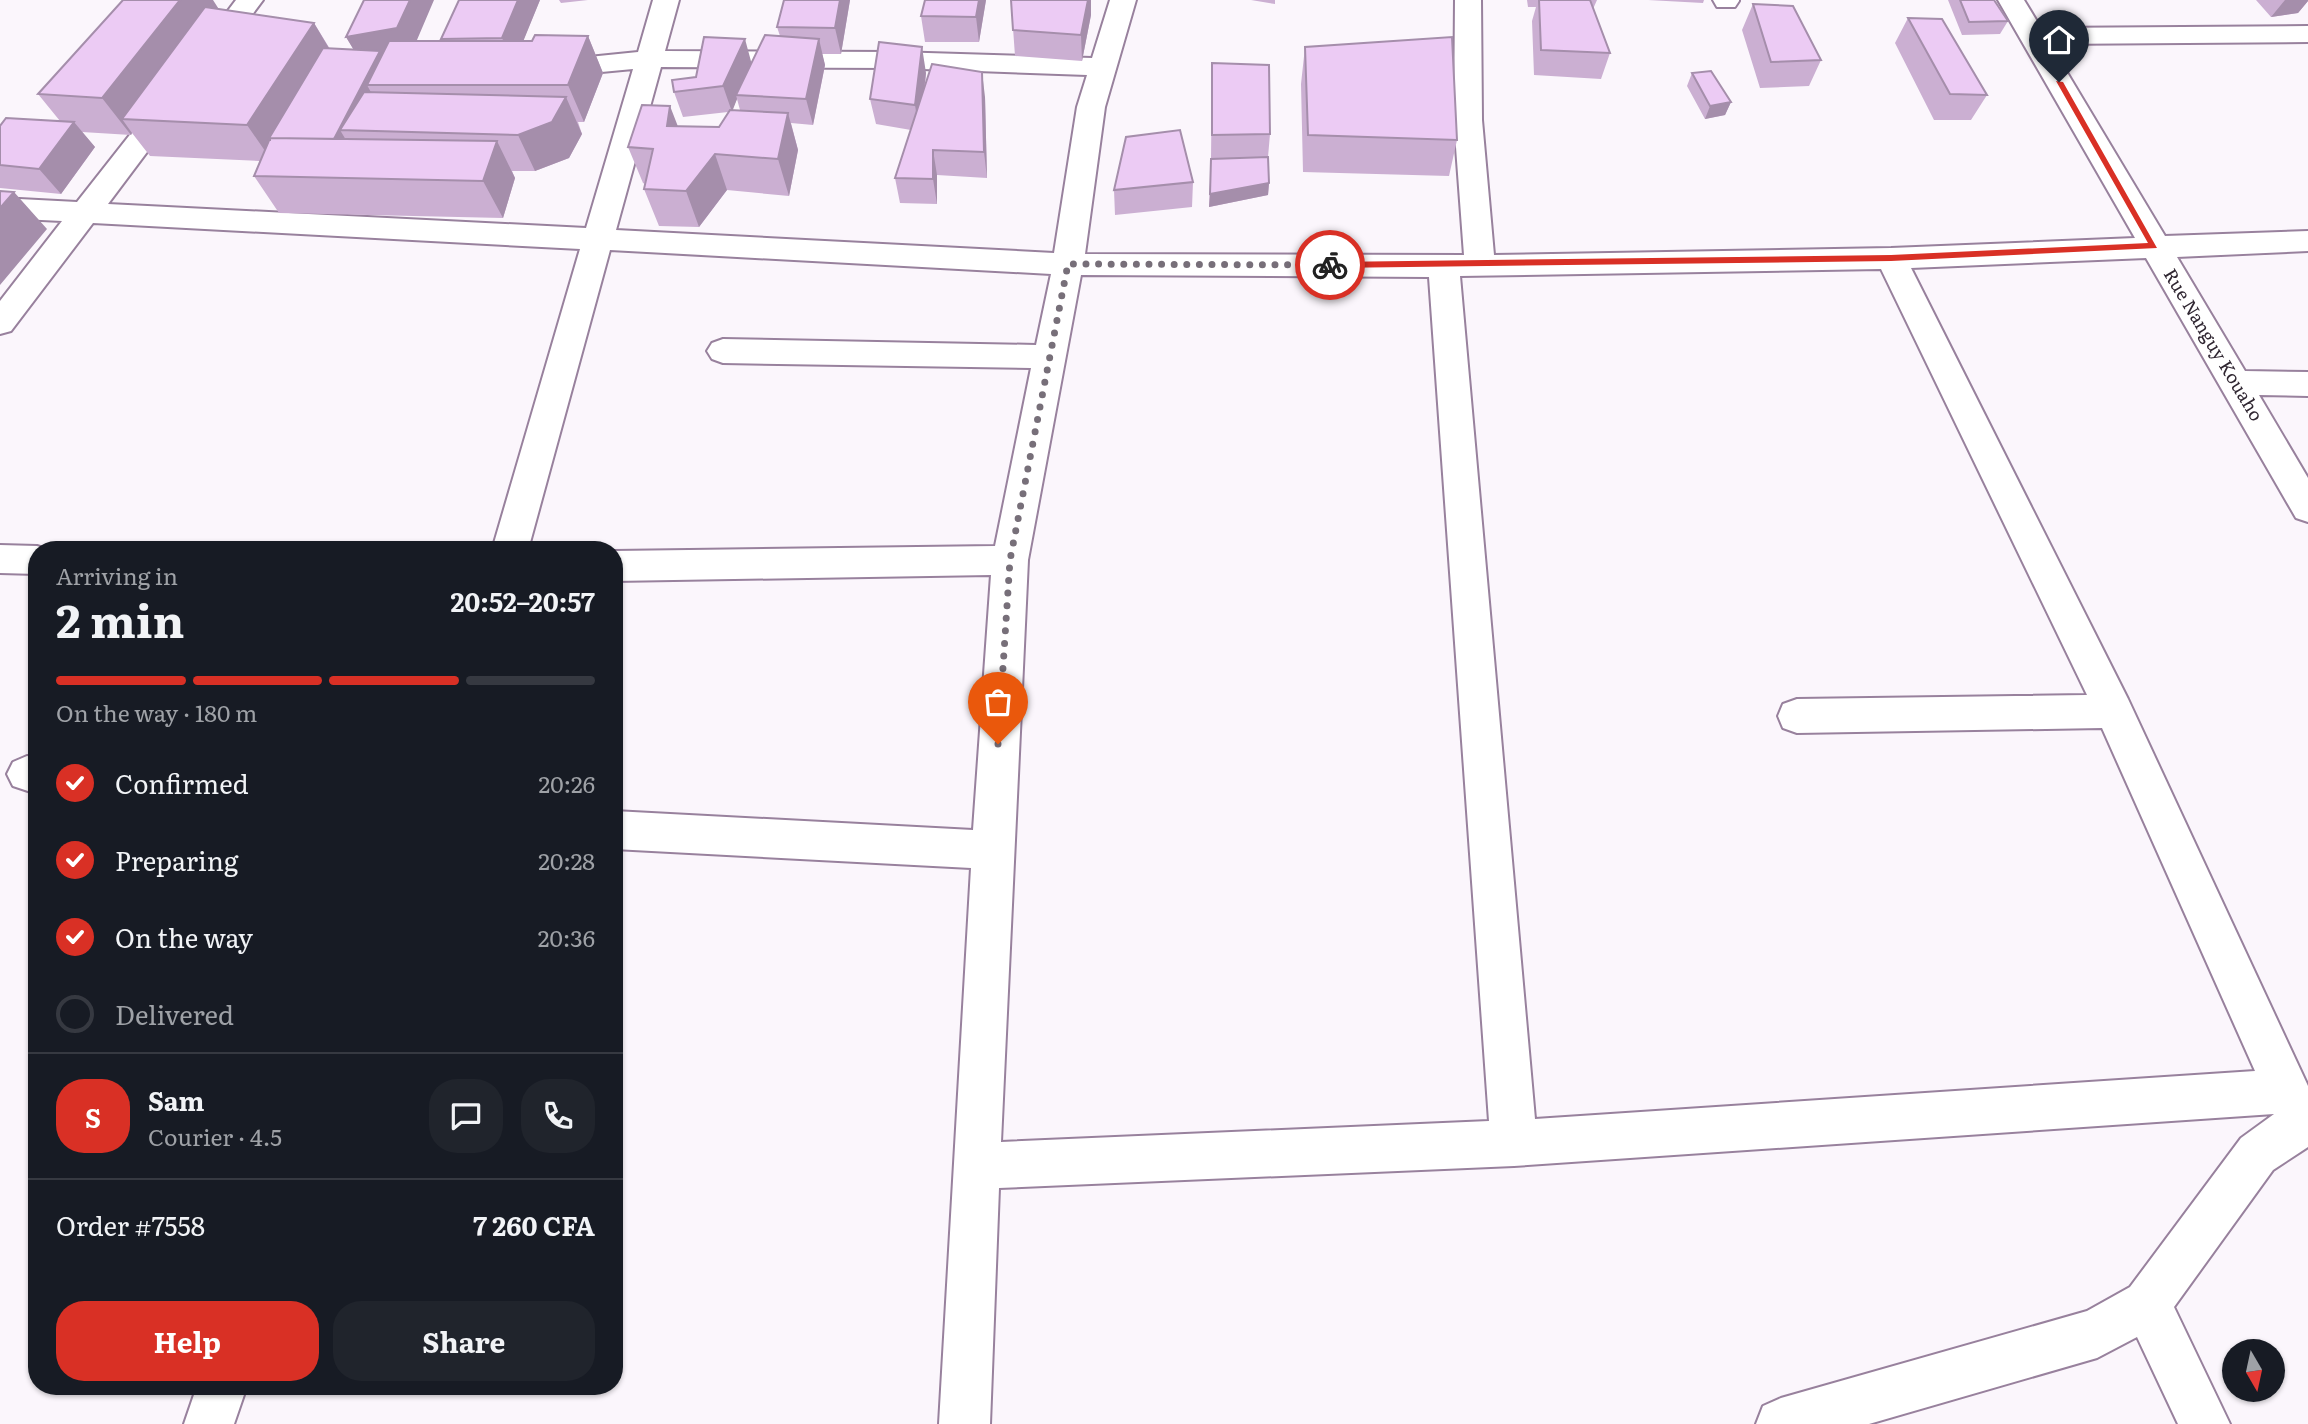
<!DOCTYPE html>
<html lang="en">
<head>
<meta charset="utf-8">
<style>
  body { margin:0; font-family:Literata,serif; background:#20242c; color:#f1f3f6; height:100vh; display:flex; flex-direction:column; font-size:26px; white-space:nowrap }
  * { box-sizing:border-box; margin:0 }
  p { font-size:23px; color:#9ea1a6 }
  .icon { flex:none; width:38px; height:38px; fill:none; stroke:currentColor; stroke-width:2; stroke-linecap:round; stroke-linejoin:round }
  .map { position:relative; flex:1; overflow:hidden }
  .drawer { position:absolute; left:28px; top:541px; width:595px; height:854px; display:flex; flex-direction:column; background:#171b24; border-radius:28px; box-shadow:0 2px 5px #0004 }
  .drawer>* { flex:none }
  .needle { width:46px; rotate:171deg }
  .fabs { position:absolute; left:2222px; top:1339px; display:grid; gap:14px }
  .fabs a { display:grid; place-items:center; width:63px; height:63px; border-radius:50%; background:#171b24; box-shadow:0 2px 5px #0004; font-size:35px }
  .pin { position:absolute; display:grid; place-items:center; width:60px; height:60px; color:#fff; margin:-72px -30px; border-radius:50% 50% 50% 0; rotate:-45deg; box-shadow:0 0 7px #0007 }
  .pin .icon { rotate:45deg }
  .courier { position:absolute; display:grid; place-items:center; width:70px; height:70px; margin:-35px; border:5px solid #d93025; border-radius:50%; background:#fff; color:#222; box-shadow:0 2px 9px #0007 }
  .summary em { font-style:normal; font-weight:700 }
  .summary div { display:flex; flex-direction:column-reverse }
  .summary { display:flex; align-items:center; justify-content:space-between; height:119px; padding:0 28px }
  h1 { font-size:46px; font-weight:700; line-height:52px }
  .bar { display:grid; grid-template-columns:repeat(4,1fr); gap:10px 7px; align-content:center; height:84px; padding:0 28px }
  .bar i { height:9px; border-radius:5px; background:#363941 }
  .bar .selected { background:#d93025 }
  .bar p { grid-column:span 4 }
  .line { display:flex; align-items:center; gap:18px; padding:0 28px; border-top:2px solid #363941 }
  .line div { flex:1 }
  .round { display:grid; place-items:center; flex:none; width:74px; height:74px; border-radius:28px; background:#20242c }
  ol { padding:0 28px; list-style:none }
  li { display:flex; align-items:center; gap:21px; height:77px }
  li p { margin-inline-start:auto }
  li .icon { padding:7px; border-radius:50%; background:#d93025; color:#fff; stroke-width:4 }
  li:last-child { color:#9ea1a6 }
  li i { width:38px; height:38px; border:4px solid #363941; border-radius:50% }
  .primary-button { display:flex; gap:14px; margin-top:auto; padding:14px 28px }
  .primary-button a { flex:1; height:80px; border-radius:28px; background:#d93025; color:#fff; font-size:28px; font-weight:700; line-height:80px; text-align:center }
  .primary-button a+a { background:#20242c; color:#f1f3f6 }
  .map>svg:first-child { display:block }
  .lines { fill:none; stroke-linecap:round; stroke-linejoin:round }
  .minor-casing { stroke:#98819d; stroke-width:4 }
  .minor { fill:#fff; fill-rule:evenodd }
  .wall { fill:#cbafd2; fill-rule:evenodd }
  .shaded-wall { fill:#a58eab }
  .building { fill:#eccbf4; stroke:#a58eab; stroke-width:2 }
  .route { fill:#d93025 }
  .done { stroke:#776f79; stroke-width:7; stroke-dasharray:0 12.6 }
  .labels { text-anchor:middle; stroke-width:5; stroke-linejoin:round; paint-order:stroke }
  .far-street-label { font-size:18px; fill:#302732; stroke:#fff }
</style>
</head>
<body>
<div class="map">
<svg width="2308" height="1424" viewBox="0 0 2308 1424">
  <rect width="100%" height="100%" fill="#fbf6fc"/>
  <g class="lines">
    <g class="minor-casing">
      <path id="minor" d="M 236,0 L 263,0 L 219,59 L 199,59 L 196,53 Z
        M 653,0 L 679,0 L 665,51 L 895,52 L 1092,58 L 1110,0 L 1136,0 L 1105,107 L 1085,254 L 1464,255 L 1454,120 L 1455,0 L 1481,0 L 1482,120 L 1494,255 L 1891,248 L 2135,238 L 1998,0 L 2024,0 L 2041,28 L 2308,26 L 2308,42 L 2050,44 L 2165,236 L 2308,231 L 2308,251 L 2177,257 L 2245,371 L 2308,372 L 2308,396 L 2259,395 L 2308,478 L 2308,522 L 2296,518 L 2146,258 L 1911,268 L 2128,699 L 2308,1086 L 2308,1147 L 2273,1170 L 2174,1307 L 2230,1424 L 2178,1424 L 2137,1337 L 2097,1358 L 1869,1424 L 1756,1424 L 1763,1406 L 1781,1398 L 2087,1311 L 2130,1287 L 2241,1138 L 2274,1114 L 1514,1166 L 999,1188 L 990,1424 L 939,1424 L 971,868 L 614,849 L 614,811 L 973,830 L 991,575 L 614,581 L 614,551 L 995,546 L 1031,368 L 723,363 L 712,359 L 707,351 L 712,343 L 723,339 L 1036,345 L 1051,274 L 610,250 L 528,550 L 492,550 L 580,249 L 93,223 L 11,331 L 0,334 L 0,301 L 62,221 L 0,218 L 0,198 L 77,202 L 162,94 L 172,91 L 182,94 L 186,100 L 108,204 L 586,228 L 633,69 L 549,77 L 539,75 L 535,69 L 539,63 L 549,61 L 638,52 ZM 661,67 L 895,68 L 1087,75 L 1077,107 L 1054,253 L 616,230 ZM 1881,269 L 2087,695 L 1797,699 L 1783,704 L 1778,716 L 1783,728 L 1797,733 L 2102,728 L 2255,1071 L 1535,1119 L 1460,276 ZM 1081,275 L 1429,277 L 1489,1121 L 1001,1142 L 1028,560 Z
        M 1713,0 L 1739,0 L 1739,1 L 1735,7 L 1717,7 Z
        M 0,545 L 37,546 L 49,550 L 37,550 L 37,574 L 0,573 Z
        M 27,756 L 37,758 L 37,794 L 13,786 L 7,774 L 13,762 Z
        M 197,1386 L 247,1386 L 234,1424 L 184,1424 Z"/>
    </g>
    <use href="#minor" class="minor"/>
  </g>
  <path class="wall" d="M 459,0 L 540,0 L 523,41 L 588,36 L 603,73 L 584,122 L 578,122 L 582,134 L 569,158 L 535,171 L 512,171 L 515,178 L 503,218 L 279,213 L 254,176 L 260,161 L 150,156 L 132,133 L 131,135 L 82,132 L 95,147 L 61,194 L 0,188 L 0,126 L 60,121 L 38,94 L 220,9 L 314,23 L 330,49 L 354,50 L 346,37 L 417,41 L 442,41 L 441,39 Z
    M 559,0 L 588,0 L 561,3 Z
    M 784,0 L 850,0 L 841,54 L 822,54 L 825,65 L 813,125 L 791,123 L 798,150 L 789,196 L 727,190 L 699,227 L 659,226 L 644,189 L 645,184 L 643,183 L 628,147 L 678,126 L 719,127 L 728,112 L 683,117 L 674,92 L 696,77 L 752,63 L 780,36 L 777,27 ZM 737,99 L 740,110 L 732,110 Z
    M 986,0 L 979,42 L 925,42 L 921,16 Z
    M 1011,0 L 1091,0 L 1091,15 L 1082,61 L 1015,56 Z
    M 1251,0 L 1275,0 L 1275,4 Z
    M 1527,0 L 1597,0 L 1593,9 L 1610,53 L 1601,79 L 1534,75 L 1532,21 L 1536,7 L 1528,7 Z
    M 1648,0 L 1704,0 L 1703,3 Z
    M 1948,0 L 1994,0 L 2008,21 L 2000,34 L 1962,35 Z
    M 2256,0 L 2308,0 L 2308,1 L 2298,13 L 2271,17 Z
    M 1753,4 L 1821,60 L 1809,86 L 1760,88 L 1742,30 Z
    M 1908,18 L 1987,95 L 1971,120 L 1934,120 L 1895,43 Z
    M 1305,47 L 1457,140 L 1449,176 L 1303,172 L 1301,84 Z
    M 1212,63 L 1270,134 L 1268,157 L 1269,183 L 1268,195 L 1209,207 L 1211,159 Z
    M 926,73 L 925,88 L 985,97 L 987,178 L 937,175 L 937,204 L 900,203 L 895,178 L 911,130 L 876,124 L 870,99 Z
    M 1692,73 L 1731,102 L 1725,115 L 1705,119 L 1687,86 Z
    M 1193,182 L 1192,207 L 1115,215 L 1114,190 Z"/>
  <path class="shaded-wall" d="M 180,0 L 213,0 L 222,14 L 122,119 L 132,133 L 131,135 L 102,98 Z
    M 410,0 L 434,0 L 411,54 L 367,85 L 379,107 L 340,130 L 355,155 L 333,141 L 361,62 L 346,37 Z
    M 518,0 L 540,0 L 514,64 L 502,38 Z
    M 840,0 L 850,0 L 841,54 L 835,28 Z
    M 979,0 L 986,0 L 979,42 L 976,17 Z
    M 1088,0 L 1091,0 L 1091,15 L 1082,61 L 1081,35 Z
    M 2285,0 L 2308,0 L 2308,1 L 2298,13 L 2271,17 Z
    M 314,23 L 336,60 L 268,140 L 277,153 L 272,161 L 247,125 Z
    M 588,36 L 603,73 L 584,122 L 568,85 Z
    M 745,39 L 752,65 L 736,95 L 737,99 L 732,112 L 723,86 Z
    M 819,39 L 825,65 L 813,125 L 806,99 Z
    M 922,47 L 926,73 L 919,131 L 915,105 Z
    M 982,72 L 985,97 L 987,178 L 984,152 Z
    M 566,97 L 582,134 L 569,158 L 535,171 L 518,135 Z
    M 1731,102 L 1725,115 L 1705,119 L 1710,106 Z
    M 670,106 L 684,142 L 667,126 Z
    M 788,113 L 798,150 L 789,196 L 778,159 Z
    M 74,122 L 95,147 L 61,194 L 39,169 Z
    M 497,141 L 515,178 L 503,218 L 483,181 Z
    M 933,150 L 937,175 L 937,204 L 933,179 Z
    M 715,154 L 727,190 L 699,227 L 686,191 Z
    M 1269,183 L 1268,195 L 1209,207 L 1210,194 Z
    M 14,192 L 47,229 L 0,285 L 0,208 Z"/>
  <path class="building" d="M 123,0 L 180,0 L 102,98 L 38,94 Z
    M 364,0 L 410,0 L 397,28 L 346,37 Z
    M 459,0 L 518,0 L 502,38 L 441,39 Z
    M 784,0 L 840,0 L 835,28 L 777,27 Z
    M 925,0 L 979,0 L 976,17 L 921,16 Z
    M 1011,0 L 1088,0 L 1081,35 L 1013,30 Z
    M 1539,0 L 1590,0 L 1610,53 L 1541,50 Z
    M 1960,0 L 1994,0 L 2008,21 L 1969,22 Z
    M 1753,4 L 1793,6 L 1821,60 L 1771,62 Z
    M 205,7 L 314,23 L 247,125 L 122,119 Z
    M 1908,18 L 1942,19 L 1987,95 L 1950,94 Z
    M 535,35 L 588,36 L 568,85 L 367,85 L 389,41 L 532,41 Z
    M 765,35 L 819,39 L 806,99 L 736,95 Z
    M 704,37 L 745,39 L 723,86 L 674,92 L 672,80 L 696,77 Z
    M 1452,37 L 1457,140 L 1308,135 L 1305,47 Z
    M 879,42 L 922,47 L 915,105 L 870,99 Z
    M 323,48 L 380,51 L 334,139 L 270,138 L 270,140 L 268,140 Z
    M 1212,63 L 1269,65 L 1270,134 L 1212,135 Z
    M 932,64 L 982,72 L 984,152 L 933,150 L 933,179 L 895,178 Z
    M 1711,71 L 1731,102 L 1710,106 L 1692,73 Z
    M 364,92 L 566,97 L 552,122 L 518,135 L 340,130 Z
    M 642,105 L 670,106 L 667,126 L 719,127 L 730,110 L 788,113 L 778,159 L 715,154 L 686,191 L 644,189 L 653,149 L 628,147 Z
    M 6,118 L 74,122 L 39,169 L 0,165 L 0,126 Z
    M 1180,130 L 1193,182 L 1114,190 L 1126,137 Z
    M 270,138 L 497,141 L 483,181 L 254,176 Z
    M 1268,157 L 1269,183 L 1210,194 L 1211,159 Z
    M 0,191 L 14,192 L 0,208 Z"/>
  <path class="route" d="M 2056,81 L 2063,82 L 2157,248 L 1891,261 L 1330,268 L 1326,265 L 1330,262 L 1891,255 L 2148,243 Z"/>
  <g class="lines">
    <path class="done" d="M 998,744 L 1010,560 L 1068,264 L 1330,265"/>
  </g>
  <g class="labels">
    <g class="far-street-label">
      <text transform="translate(2213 345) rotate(59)" y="6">Rue Nanguy Kouaho</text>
    </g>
  </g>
</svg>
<div class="fabs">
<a><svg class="needle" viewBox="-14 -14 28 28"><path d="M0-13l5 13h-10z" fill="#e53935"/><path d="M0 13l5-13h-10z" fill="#9ea1a6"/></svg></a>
</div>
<div class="pin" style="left:998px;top:744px;background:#ea580c"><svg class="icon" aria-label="bag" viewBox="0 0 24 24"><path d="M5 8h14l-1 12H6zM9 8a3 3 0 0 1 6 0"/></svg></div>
<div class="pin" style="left:2059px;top:82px;background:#1f2937"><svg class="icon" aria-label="home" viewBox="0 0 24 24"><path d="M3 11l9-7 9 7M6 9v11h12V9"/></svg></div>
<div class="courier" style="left:1330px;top:265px"><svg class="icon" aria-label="bike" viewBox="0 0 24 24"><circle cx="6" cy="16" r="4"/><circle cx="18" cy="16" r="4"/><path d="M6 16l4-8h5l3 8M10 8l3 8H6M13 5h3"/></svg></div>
<section class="drawer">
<div class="summary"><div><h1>2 min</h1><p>Arriving in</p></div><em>20:52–20:57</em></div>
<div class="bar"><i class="selected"></i><i class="selected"></i><i class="selected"></i><i></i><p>On the way · 180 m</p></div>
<ol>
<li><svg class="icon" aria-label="check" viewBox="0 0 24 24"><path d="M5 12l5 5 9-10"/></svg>Confirmed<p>20:26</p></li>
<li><svg class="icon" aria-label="check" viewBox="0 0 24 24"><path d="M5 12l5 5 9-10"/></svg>Preparing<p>20:28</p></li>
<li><svg class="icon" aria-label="check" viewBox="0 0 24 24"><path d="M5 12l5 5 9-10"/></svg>On the way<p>20:36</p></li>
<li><i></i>Delivered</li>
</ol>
<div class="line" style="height:126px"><b class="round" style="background:#d93025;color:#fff">S</b><div><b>Sam</b><p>Courier · 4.5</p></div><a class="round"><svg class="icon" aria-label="chat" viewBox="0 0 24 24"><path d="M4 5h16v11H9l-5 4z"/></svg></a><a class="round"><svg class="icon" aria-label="phone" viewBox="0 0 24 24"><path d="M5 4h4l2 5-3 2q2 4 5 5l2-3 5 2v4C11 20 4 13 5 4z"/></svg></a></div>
<div class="line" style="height:91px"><div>Order #7558</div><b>7 260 CFA</b></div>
<div class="primary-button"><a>Help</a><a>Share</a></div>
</section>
</div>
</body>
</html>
